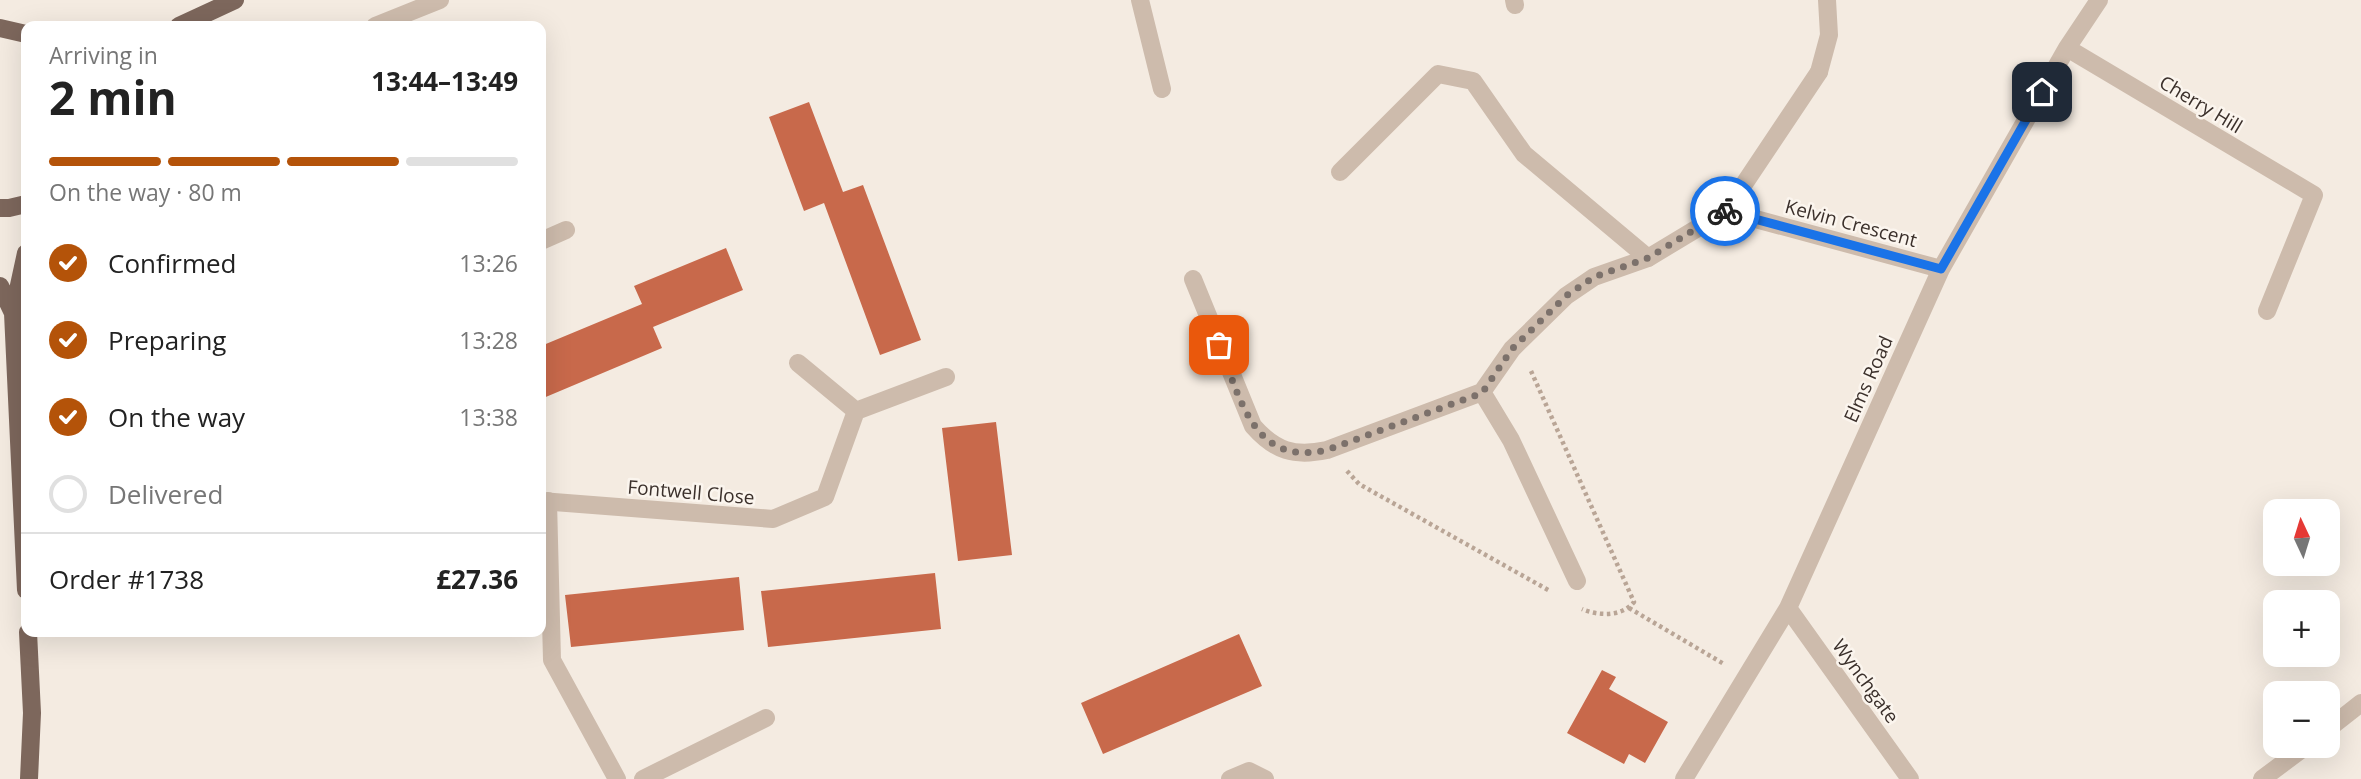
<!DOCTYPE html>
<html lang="en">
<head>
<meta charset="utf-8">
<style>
  body { margin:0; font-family:"Open Sans",sans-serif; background:#f6f6f6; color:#222; height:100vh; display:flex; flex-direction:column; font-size:26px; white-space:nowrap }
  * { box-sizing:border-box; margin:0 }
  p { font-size:23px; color:#767676 }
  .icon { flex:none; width:38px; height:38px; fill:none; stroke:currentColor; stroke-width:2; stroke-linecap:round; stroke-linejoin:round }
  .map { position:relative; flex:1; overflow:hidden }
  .panel { position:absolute; left:21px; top:21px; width:525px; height:616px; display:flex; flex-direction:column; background:#fff; border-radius:14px; box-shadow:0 7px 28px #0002 }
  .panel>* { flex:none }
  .needle { width:46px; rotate:356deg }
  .tools { position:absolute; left:2263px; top:499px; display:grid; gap:14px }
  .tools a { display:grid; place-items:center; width:77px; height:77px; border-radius:14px; background:#fff; box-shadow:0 7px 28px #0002; font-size:35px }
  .pin { position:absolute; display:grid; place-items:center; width:60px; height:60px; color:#fff; margin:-30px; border-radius:14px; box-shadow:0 4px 10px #0006 }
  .courier { position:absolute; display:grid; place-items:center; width:70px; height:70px; margin:-35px; border:5px solid #1a73e8; border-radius:50%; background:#fff; color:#222; box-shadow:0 2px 9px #0007 }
  .head em { font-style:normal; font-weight:700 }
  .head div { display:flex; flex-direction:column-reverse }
  .head { display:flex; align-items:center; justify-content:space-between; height:119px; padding:0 28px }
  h1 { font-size:46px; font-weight:700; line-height:52px }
  .bar { display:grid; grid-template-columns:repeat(4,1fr); gap:10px 7px; align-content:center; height:84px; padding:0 28px }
  .bar i { height:9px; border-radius:5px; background:#e0e0e0 }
  .bar .current { background:#b45309 }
  .bar p { grid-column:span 4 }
  .line { display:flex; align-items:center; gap:18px; padding:0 28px; border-top:2px solid #e0e0e0 }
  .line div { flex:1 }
  ol { padding:0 28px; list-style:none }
  li { display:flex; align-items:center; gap:21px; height:77px }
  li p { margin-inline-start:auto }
  li .icon { padding:7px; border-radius:50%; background:#b45309; color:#fff; stroke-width:4 }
  li:last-child { color:#767676 }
  li i { width:38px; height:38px; border:4px solid #e0e0e0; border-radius:50% }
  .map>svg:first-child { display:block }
  .building { fill:#c8694b }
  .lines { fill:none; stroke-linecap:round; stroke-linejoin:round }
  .path { stroke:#b9a596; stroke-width:4.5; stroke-dasharray:3.5 3.5; stroke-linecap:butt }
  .lane { stroke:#cdbbac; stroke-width:18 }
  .street { stroke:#cdbbac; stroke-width:18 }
  .primary { stroke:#7d675c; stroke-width:18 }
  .done { stroke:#7c716b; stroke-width:7; stroke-dasharray:0 12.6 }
  .route { stroke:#1a73e8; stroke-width:9 }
  .labels { text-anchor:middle; stroke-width:5; stroke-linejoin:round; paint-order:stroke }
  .street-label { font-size:19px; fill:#3b302b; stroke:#fbf5ee }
</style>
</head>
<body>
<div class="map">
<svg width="2361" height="779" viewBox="0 0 2361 779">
  <rect width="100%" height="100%" fill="#f4ebe1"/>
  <path class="building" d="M 809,102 L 843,192 L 863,185 L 921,340 L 880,355 L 824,203 L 804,211 L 769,117 Z
    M 726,248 L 743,290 L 653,327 L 662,348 L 541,399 L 541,346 L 642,304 L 634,286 Z
    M 996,422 L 1012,555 L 958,561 L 942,428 Z
    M 935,573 L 941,629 L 768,647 L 761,591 Z
    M 739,577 L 744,630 L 571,647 L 565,595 Z
    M 1239,634 L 1262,686 L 1103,754 L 1081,703 Z
    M 1602,670 L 1616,677 L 1609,689 L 1668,722 L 1645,763 L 1629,754 L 1624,764 L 1567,733 Z"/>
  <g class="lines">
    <path class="path" d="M 1531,371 L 1634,602 C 1622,617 1598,616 1582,609
      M 1347,471 L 1359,484 L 1550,591
      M 1629,608 L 1724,664"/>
    <path class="lane" d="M 1819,72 L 1829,35 L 1827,0
      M 1340,172 L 1438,74 L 1473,81 L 1524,154 L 1648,258
      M 541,241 L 566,230
      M 548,501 L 552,660 L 617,779
      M 643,779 L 766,718"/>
    <path class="street" d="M 1140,0 L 1162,89
      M 1514,0 L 1515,5
      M 375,26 L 440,0
      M 2067,48 L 2314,195 L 2267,311
      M 1726,211 L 1819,72
      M 1193,279 L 1253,426 C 1275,451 1294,457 1327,450 L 1482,392 L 1512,349 L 1566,296 L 1594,277 L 1648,258 L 1726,211 L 1941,269
      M 1482,392 L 1511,440 L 1577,581
      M 856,411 L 946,377
      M 541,501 L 773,519 L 825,497 L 856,411 L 798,363
      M 1788,608 L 1910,779
      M 2328,729 L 2361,703
      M 1230,779 L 1249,771 L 1265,779
      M 1684,779 L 1788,608 L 1941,269 L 2067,48 L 2099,0
      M 2262,779 L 2306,746"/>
    <path class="primary" d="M 179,26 L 235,0
      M 0,28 L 26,34
      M 0,208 L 9,208 L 26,204
      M 26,253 L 13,313 L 26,590
      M 0,286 L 13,313
      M 28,632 L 32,713 L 29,779"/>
  </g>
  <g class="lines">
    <path class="done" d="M 1219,345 C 1241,399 1253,467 1327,450 L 1482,393 L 1512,349 L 1566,296 L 1594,277 L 1648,258 L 1725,211"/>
    <path class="route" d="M 1725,211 L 1941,269 L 2042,92"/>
  </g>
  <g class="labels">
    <g class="street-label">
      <text transform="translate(2201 104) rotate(31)" y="7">Cherry Hill</text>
      <text transform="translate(1851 223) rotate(15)" y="7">Kelvin Crescent</text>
      <text transform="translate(1868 379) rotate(-66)" y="7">Elms Road</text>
      <text transform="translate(691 492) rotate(5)" y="7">Fontwell Close</text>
      <text transform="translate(1866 681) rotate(54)" y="7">Wynchgate</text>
    </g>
  </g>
</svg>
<div class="tools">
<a><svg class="needle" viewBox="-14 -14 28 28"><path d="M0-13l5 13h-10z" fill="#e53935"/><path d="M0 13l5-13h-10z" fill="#767676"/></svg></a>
<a>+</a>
<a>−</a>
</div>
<div class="pin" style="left:1219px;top:345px;background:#ea580c"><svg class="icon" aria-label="bag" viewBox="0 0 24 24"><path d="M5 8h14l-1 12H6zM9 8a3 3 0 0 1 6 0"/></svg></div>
<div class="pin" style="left:2042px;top:92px;background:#1f2937"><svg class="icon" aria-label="home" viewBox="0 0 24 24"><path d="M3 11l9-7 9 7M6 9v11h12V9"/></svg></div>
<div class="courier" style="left:1725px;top:211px"><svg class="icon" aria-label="bike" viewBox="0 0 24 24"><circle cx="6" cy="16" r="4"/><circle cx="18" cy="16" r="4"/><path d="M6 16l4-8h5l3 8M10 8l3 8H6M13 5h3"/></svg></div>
<section class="panel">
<div class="head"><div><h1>2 min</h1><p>Arriving in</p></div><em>13:44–13:49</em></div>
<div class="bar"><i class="current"></i><i class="current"></i><i class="current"></i><i></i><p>On the way · 80 m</p></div>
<ol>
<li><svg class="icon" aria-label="check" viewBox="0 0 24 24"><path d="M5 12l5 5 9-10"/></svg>Confirmed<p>13:26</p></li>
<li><svg class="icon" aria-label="check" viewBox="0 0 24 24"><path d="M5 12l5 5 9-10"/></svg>Preparing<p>13:28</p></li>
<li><svg class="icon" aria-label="check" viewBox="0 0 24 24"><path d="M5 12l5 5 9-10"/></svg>On the way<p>13:38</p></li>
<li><i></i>Delivered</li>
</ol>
<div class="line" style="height:91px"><div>Order #1738</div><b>£27.36</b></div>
</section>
</div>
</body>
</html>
